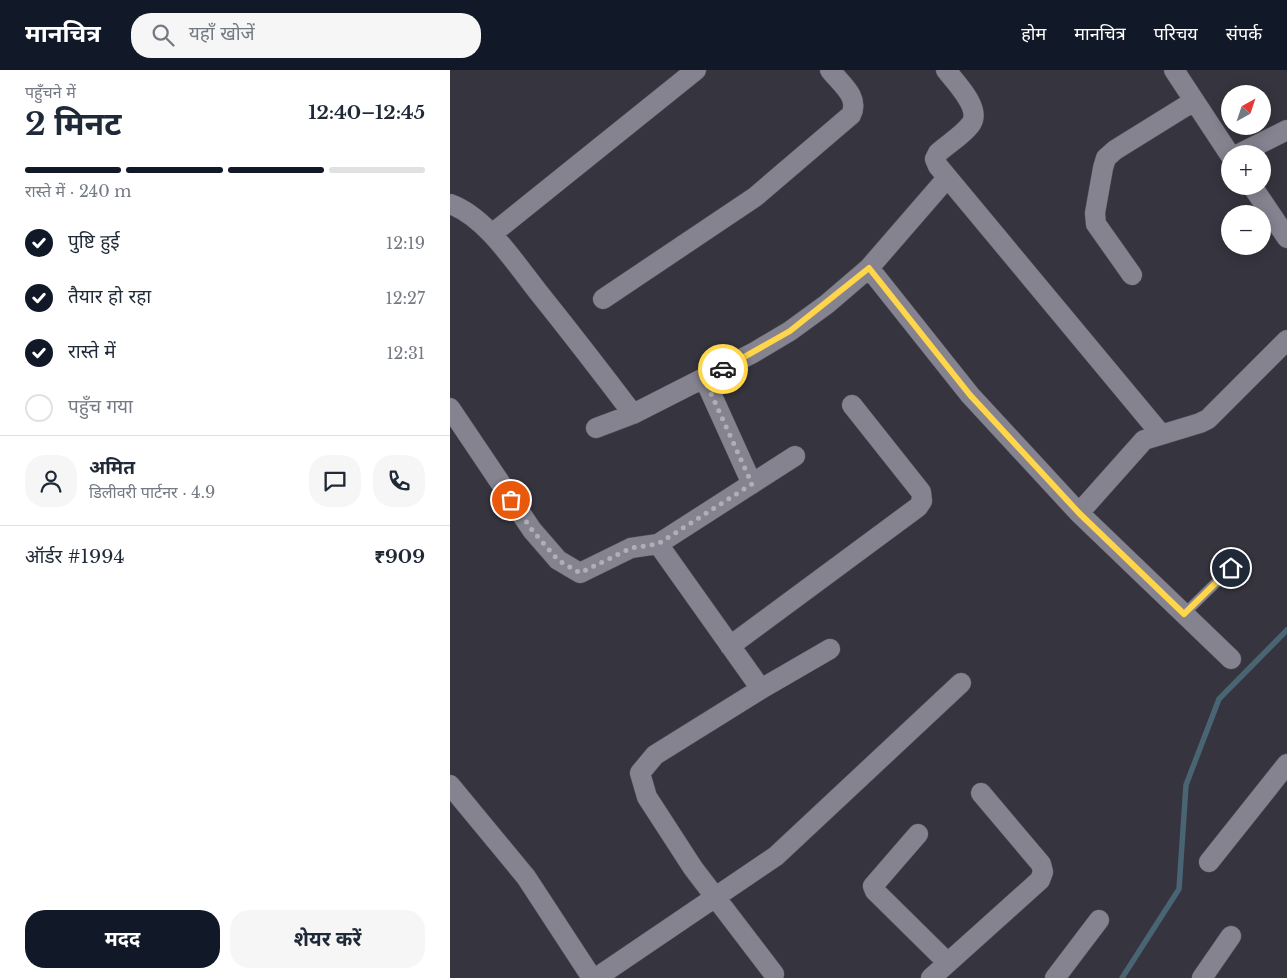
<!DOCTYPE html>
<html lang="hi">
<head>
<meta charset="utf-8">
<style>
  body { margin:0; font-family:"Libre Baskerville","Noto Sans Devanagari",serif; background:#f6f6f7; color:#1f2937; height:100vh; display:flex; flex-direction:column; font-size:19px; white-space:nowrap }
  * { box-sizing:border-box; margin:0 }
  p { font-size:16px; color:#747a83 }
  .icon { flex:none; width:28px; height:28px; fill:none; stroke:currentColor; stroke-width:2; stroke-linecap:round; stroke-linejoin:round }
  .map { position:relative; flex:1; overflow:hidden }
  .drawer { display:flex; flex-direction:column; background:#fff; width:450px }
  .drawer>* { flex:none }
  .needle { width:32px; rotate:40deg }
  .tools { position:absolute; left:771px; top:15px; display:grid; gap:10px }
  .tools a { display:grid; place-items:center; width:50px; height:50px; border-radius:50%; background:#fff; box-shadow:0 2px 12px #0003; font-size:25px }
  .pin { position:absolute; display:grid; place-items:center; width:42px; height:42px; color:#fff; margin:-21px; border:2px solid #fff; border-radius:50%; box-shadow:0 1px 5px #0007 }
  .courier { position:absolute; display:grid; place-items:center; width:50px; height:50px; margin:-25px; border:4px solid #ffd54a; border-radius:50%; background:#fff; color:#222; box-shadow:0 1px 6px #0007 }
  .head em { font-style:normal; font-weight:700 }
  .head div { display:flex; flex-direction:column-reverse }
  .head { display:flex; align-items:center; justify-content:space-between; height:85px; padding:0 25px }
  h1 { font-size:32px; font-weight:700; line-height:38px }
  .bar { display:grid; grid-template-columns:repeat(4,1fr); gap:8px 5px; align-content:center; height:60px; padding:0 25px }
  .bar i { height:6px; border-radius:4px; background:#e0e1e3 }
  .bar .on { background:#111827 }
  .bar p { grid-column:span 4 }
  .line { display:flex; align-items:center; gap:12px; padding:0 25px; border-top:1px solid #e0e1e3 }
  .line div { flex:1 }
  .round { display:grid; place-items:center; flex:none; width:52px; height:52px; border-radius:20px; background:#f6f6f7 }
  ol { padding:0 25px; list-style:none }
  li { display:flex; align-items:center; gap:15px; height:55px }
  li p { margin-inline-start:auto }
  li .icon { padding:5px; border-radius:50%; background:#111827; color:#fff; stroke-width:4 }
  li:last-child { color:#747a83 }
  li i { width:28px; height:28px; border:2px solid #e0e1e3; border-radius:50% }
  .action { display:flex; gap:10px; margin-top:auto; padding:10px 25px }
  .action a { flex:1; height:58px; border-radius:20px; background:#111827; color:#fff; font-size:20px; font-weight:700; line-height:58px; text-align:center }
  .action a+a { background:#f6f6f7; color:#1f2937 }
  header { display:flex; align-items:center; gap:30px; box-sizing:border-box; height:70px; padding:0 25px; background:#111827; color:#fff }
  header strong { font-size:24px }
  nav { display:flex; gap:28px; margin-inline-start:auto; font-size:18px }
  .search { width:350px; height:45px; background:#f6f6f7; display:flex; align-items:center; gap:12px; box-sizing:border-box; padding:0 18px; border-radius:20px; color:#747a83; font-size:19px }
  main { display:flex; flex:1; min-height:0 }
  .map>svg:first-child { display:block }
  .lines { fill:none; stroke-linecap:round; stroke-linejoin:round }
  .stream { stroke:#496472; stroke-width:5.5 }
  .lane-casing { stroke:#55535c; stroke-width:11 }
  .street-casing { stroke:#55535c; stroke-width:21 }
  .lane { stroke:#85838f; stroke-width:10 }
  .street { stroke:#85838f; stroke-width:20 }
  .done { stroke:#b0afb7; stroke-width:5; stroke-dasharray:0 9 }
  .route { stroke:#ffd54a; stroke-width:6 }
</style>
</head>
<body>
<header>
<strong>मानचित्र</strong>
<div class="search"><svg class="icon" aria-label="search" viewBox="0 0 24 24"><circle cx="10" cy="10" r="6"/><path d="M15 15l6 6"/></svg>यहाँ खोजें</div>
<nav><a>होम</a><a>मानचित्र</a><a>परिचय</a><a>संपर्क</a></nav>
</header>
<main>
<section class="drawer">
<div class="head"><div><h1>2 मिनट</h1><p>पहुँचने में</p></div><em>12:40–12:45</em></div>
<div class="bar"><i class="on"></i><i class="on"></i><i class="on"></i><i></i><p>रास्ते में · 240 m</p></div>
<ol>
<li><svg class="icon" aria-label="check" viewBox="0 0 24 24"><path d="M5 12l5 5 9-10"/></svg>पुष्टि हुई<p>12:19</p></li>
<li><svg class="icon" aria-label="check" viewBox="0 0 24 24"><path d="M5 12l5 5 9-10"/></svg>तैयार हो रहा<p>12:27</p></li>
<li><svg class="icon" aria-label="check" viewBox="0 0 24 24"><path d="M5 12l5 5 9-10"/></svg>रास्ते में<p>12:31</p></li>
<li><i></i>पहुँच गया</li>
</ol>
<div class="line" style="height:90px"><a class="round"><svg class="icon" aria-label="person" viewBox="0 0 24 24"><circle cx="12" cy="8" r="4"/><path d="M4 21q1-7 8-7t8 7"/></svg></a><div><b>अमित</b><p>डिलीवरी पार्टनर · 4.9</p></div><a class="round"><svg class="icon" aria-label="chat" viewBox="0 0 24 24"><path d="M4 5h16v11H9l-5 4z"/></svg></a><a class="round"><svg class="icon" aria-label="phone" viewBox="0 0 24 24"><path d="M5 4h4l2 5-3 2q2 4 5 5l2-3 5 2v4C11 20 4 13 5 4z"/></svg></a></div>
<div class="line" style="height:65px"><div>ऑर्डर #1994</div><b>₹909</b></div>
<div class="action"><a>मदद</a><a>शेयर करें</a></div>
</section>
<div class="map">
<svg width="837" height="908" viewBox="0 0 837 908">
  <rect width="100%" height="100%" fill="#36343e"/>
  <g class="lines">
    <path class="stream" d="M 672,908 L 729,819 L 736,715 L 769,629 L 837,560"/>
    <g class="lane-casing">
      <path id="lane" d="M 734,544 L 781,498"/>
    </g>
    <g class="street-casing">
      <path id="street" d="M 496,0 C 505,12 532,38 521,54 C 513,65 498,74 488,83 L 485,89 L 488,96 L 710,363
        M 724,0 L 780,85
        M 789,84 L 837,60
        M 802,116 L 837,168
        M 0,134 C 36,147 65,193 89,223 C 121,263 152,303 183,344 L 146,358
        M 42,164 L 246,0
        M 419,198 L 520,325 L 629,443 L 781,589
        M 682,205 L 646,154 L 645,143 L 653,98 L 656,88 L 665,80 L 744,31
        M 153,229 L 305,127 L 401,45 C 410,27 391,14 380,0
        M 254,308 L 302,414
        M 0,338 L 82,460 L 108,490 L 130,503 L 181,478 L 208,474 L 311,619 L 205,685 L 190,703 L 197,727 L 243,798 L 324,904
        M 183,344 L 303,283 L 340,261 L 377,234 L 419,198 L 497,108
        M 629,443 L 694,370 L 750,353 L 758,349 L 837,270
        M 208,474 L 345,386
        M 280,576 L 468,437 L 472,431 L 471,422 L 402,335
        M 311,619 L 380,579
        M 0,715 L 76,807 L 142,908
        M 468,764 L 423,816 L 425,821 L 498,893
        M 759,792 L 837,694
        M 146,908 L 326,786 L 511,613
        M 481,908 L 590,810 L 593,802 L 591,794 L 531,723
        M 605,908 L 649,850
        M 752,908 L 781,866"/>
    </g>
    <use href="#lane" class="lane"/>
    <use href="#street" class="street"/>
  </g>
  <g class="lines">
    <path class="done" d="M 61,430 L 82,460 L 108,490 L 130,503 L 181,478 L 208,474 L 302,414 L 254,308 L 273,299"/>
    <path class="route" d="M 273,299 L 340,261 L 419,198 L 520,325 L 629,443 L 734,544 L 781,498"/>
  </g>
</svg>
<div class="tools">
<a><svg class="needle" viewBox="-14 -14 28 28"><path d="M0-13l5 13h-10z" fill="#e53935"/><path d="M0 13l5-13h-10z" fill="#747a83"/></svg></a>
<a>+</a>
<a>−</a>
</div>
<div class="pin" style="left:61px;top:430px;background:#ea580c"><svg class="icon" aria-label="bag" viewBox="0 0 24 24"><path d="M5 8h14l-1 12H6zM9 8a3 3 0 0 1 6 0"/></svg></div>
<div class="pin" style="left:781px;top:498px;background:#1f2937"><svg class="icon" aria-label="home" viewBox="0 0 24 24"><path d="M3 11l9-7 9 7M6 9v11h12V9"/></svg></div>
<div class="courier" style="left:273px;top:299px"><svg class="icon" aria-label="car" viewBox="0 0 24 24"><path d="M5 17H2v-5l4-1 3-4h7l3 4 3 1v5h-3M9 17h6M6 11h13"/><circle cx="7" cy="17" r="2"/><circle cx="17" cy="17" r="2"/></svg></div>
</div>
</main>
</body>
</html>
